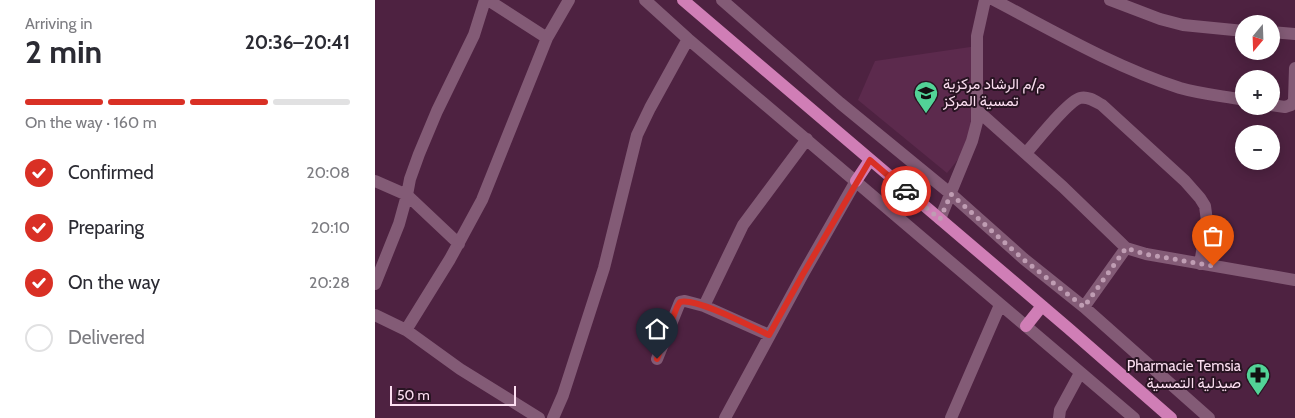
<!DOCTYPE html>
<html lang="en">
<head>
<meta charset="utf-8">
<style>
  body { margin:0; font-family:Cabin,Vazirmatn,sans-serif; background:#f2f2f3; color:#2b2b33; height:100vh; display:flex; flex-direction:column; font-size:19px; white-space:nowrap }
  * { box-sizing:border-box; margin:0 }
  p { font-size:16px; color:#7c7c81 }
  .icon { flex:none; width:28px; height:28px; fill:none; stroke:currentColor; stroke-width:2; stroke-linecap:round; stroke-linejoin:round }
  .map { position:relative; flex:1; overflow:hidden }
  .panel { display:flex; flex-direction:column; background:#fff; width:375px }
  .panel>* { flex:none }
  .needle { width:32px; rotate:199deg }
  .fabs { position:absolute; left:860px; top:15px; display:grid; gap:10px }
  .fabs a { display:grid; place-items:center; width:45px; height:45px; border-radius:50%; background:#fff; box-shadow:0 2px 12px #0003; font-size:25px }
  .scale { position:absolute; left:15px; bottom:12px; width:126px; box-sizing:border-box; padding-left:5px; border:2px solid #fcdff1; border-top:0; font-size:14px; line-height:18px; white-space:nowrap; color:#fcdff1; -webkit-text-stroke:4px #281422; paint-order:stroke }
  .pin { position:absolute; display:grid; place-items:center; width:42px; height:42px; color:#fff; margin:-51px -21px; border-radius:50% 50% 50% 0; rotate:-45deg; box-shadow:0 0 5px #0007 }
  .pin .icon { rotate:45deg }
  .courier { position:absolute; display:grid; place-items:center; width:50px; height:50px; margin:-25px; border:4px solid #d93025; border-radius:50%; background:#fff; color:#222; box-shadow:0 1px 6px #0007 }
  .headline em { font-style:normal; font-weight:800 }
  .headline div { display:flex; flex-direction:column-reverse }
  .headline { display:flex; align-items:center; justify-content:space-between; height:85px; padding:0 25px }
  h1 { font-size:32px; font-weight:800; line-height:38px }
  .bar { display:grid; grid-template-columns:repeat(4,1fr); gap:8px 5px; align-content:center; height:60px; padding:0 25px }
  .bar i { height:6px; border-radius:4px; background:#e1e1e2 }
  .bar .on { background:#d93025 }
  .bar p { grid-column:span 4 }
  ol { padding:0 25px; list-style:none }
  li { display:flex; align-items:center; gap:15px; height:55px }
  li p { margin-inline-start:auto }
  li .icon { padding:5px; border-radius:50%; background:#d93025; color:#fff; stroke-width:4 }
  li:last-child { color:#7c7c81 }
  li i { width:28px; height:28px; border:2px solid #e1e1e2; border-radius:50% }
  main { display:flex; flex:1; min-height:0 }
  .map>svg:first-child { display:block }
  .built { fill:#5c2a4d }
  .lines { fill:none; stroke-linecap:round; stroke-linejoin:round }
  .minor { stroke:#835b76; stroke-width:12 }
  .major { stroke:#d07eb6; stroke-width:12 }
  .done { stroke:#bf9db3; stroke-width:5; stroke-dasharray:0 9 }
  .route { stroke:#d93025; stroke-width:6 }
  .labels { text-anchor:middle; stroke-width:4; stroke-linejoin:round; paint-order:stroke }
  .poi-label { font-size:15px; fill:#fcdff1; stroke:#281422; text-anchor:start }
</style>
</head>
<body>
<main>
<section class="panel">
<div class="headline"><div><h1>2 min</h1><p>Arriving in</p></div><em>20:36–20:41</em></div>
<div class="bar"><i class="on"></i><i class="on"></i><i class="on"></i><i></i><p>On the way · 160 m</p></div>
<ol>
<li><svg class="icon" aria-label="check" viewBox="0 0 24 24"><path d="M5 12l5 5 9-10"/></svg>Confirmed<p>20:08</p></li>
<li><svg class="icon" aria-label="check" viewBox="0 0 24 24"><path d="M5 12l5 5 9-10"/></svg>Preparing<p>20:10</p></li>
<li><svg class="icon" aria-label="check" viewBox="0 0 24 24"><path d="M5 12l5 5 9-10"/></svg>On the way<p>20:28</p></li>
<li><i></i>Delivered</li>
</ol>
</section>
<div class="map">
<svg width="920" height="418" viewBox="0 0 920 418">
  <rect width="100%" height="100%" fill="#4e2241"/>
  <path class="built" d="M 602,46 L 601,128 L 589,152 L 572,173 L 483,100 L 500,61 Z"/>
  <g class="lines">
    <path class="minor" d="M 113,0 L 172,38
      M 270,0 L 313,39 L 759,418
      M 347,0 L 465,103 L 576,194 L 649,259 L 709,307 L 834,418
      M 619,0 C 680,32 740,67 805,88 C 826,94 848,96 869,100
      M 735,0 L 785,19 L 808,25 L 869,31
      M 896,32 L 920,34
      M 896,105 L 910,107 L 916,105 L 919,100 L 920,68
      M 603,111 L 688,187 L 746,243 L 751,248 L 771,254 L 920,280
      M 651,153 C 661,142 693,101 705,98 C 713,96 720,101 727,105 L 810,181 L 825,198 L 830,206 L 832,221 L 825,264
      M 0,181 L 32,195 L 84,244
      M 565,219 L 597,141 L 602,122 L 602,36 L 610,0
      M 0,284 L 24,224 L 32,195 L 35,179 L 44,154 L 62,111 L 99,35 L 110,0
      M 709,307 L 751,248
      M 0,315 L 31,330 L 85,369 L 164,418
      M 31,330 L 75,259 L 107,200 L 172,38 L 194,0
      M 394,335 L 329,306 L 368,225 L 432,139
      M 282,359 L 305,302 L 310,301 L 329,306
      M 178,418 L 188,395 L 229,268 L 262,135 L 275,108 L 313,39
      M 350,418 L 428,274 L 481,181
      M 576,418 L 625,305
      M 684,418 L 685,410 L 705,373"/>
    <path class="major" d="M 308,0 L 693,328 L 796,418
      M 481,181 L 495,160
      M 651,326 L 667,306"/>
  </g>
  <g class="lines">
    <path class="done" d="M 531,191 L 565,219 L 576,194 L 649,260 L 709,307 L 751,248 L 770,254 L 838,266"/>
    <path class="route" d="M 282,359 L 302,307 L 305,302 C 321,297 377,327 394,335 L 428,274 L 495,160 L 531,191"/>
  </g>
  <defs>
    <g id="school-pin" transform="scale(1.25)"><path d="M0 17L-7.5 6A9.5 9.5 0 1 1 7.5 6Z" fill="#52d397" stroke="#281422"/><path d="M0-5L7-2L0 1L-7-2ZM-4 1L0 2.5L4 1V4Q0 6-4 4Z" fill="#111"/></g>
    <g id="pharmacy-pin" transform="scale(1.25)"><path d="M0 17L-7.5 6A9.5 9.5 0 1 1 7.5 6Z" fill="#52d397" stroke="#281422"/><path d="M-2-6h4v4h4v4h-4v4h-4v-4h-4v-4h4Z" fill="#111"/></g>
  </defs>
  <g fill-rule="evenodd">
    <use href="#school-pin" x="551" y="93"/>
    <use href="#pharmacy-pin" x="883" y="375"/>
  </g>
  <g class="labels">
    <g class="poi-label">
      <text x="568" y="89">م/م الرشاد مركزية<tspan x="568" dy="17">تمسية المركز</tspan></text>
      <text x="866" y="371" text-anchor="end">Pharmacie Temsia<tspan x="866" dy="17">صيدلية التمسية</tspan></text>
    </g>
  </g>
</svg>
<div class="fabs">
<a><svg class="needle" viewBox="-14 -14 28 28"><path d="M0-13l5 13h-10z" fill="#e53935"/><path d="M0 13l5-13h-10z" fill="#7c7c81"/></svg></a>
<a>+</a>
<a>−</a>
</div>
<div class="scale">50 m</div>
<div class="pin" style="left:838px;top:266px;background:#ea580c"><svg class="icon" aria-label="bag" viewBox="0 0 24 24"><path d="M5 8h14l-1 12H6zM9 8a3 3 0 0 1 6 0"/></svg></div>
<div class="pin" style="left:282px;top:359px;background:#1f2937"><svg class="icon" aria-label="home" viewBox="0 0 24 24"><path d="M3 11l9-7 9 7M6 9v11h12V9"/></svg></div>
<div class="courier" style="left:531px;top:191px"><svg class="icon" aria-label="car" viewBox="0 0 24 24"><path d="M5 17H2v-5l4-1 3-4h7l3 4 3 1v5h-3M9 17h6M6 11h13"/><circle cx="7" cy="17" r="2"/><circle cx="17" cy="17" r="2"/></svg></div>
</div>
</main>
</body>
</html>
